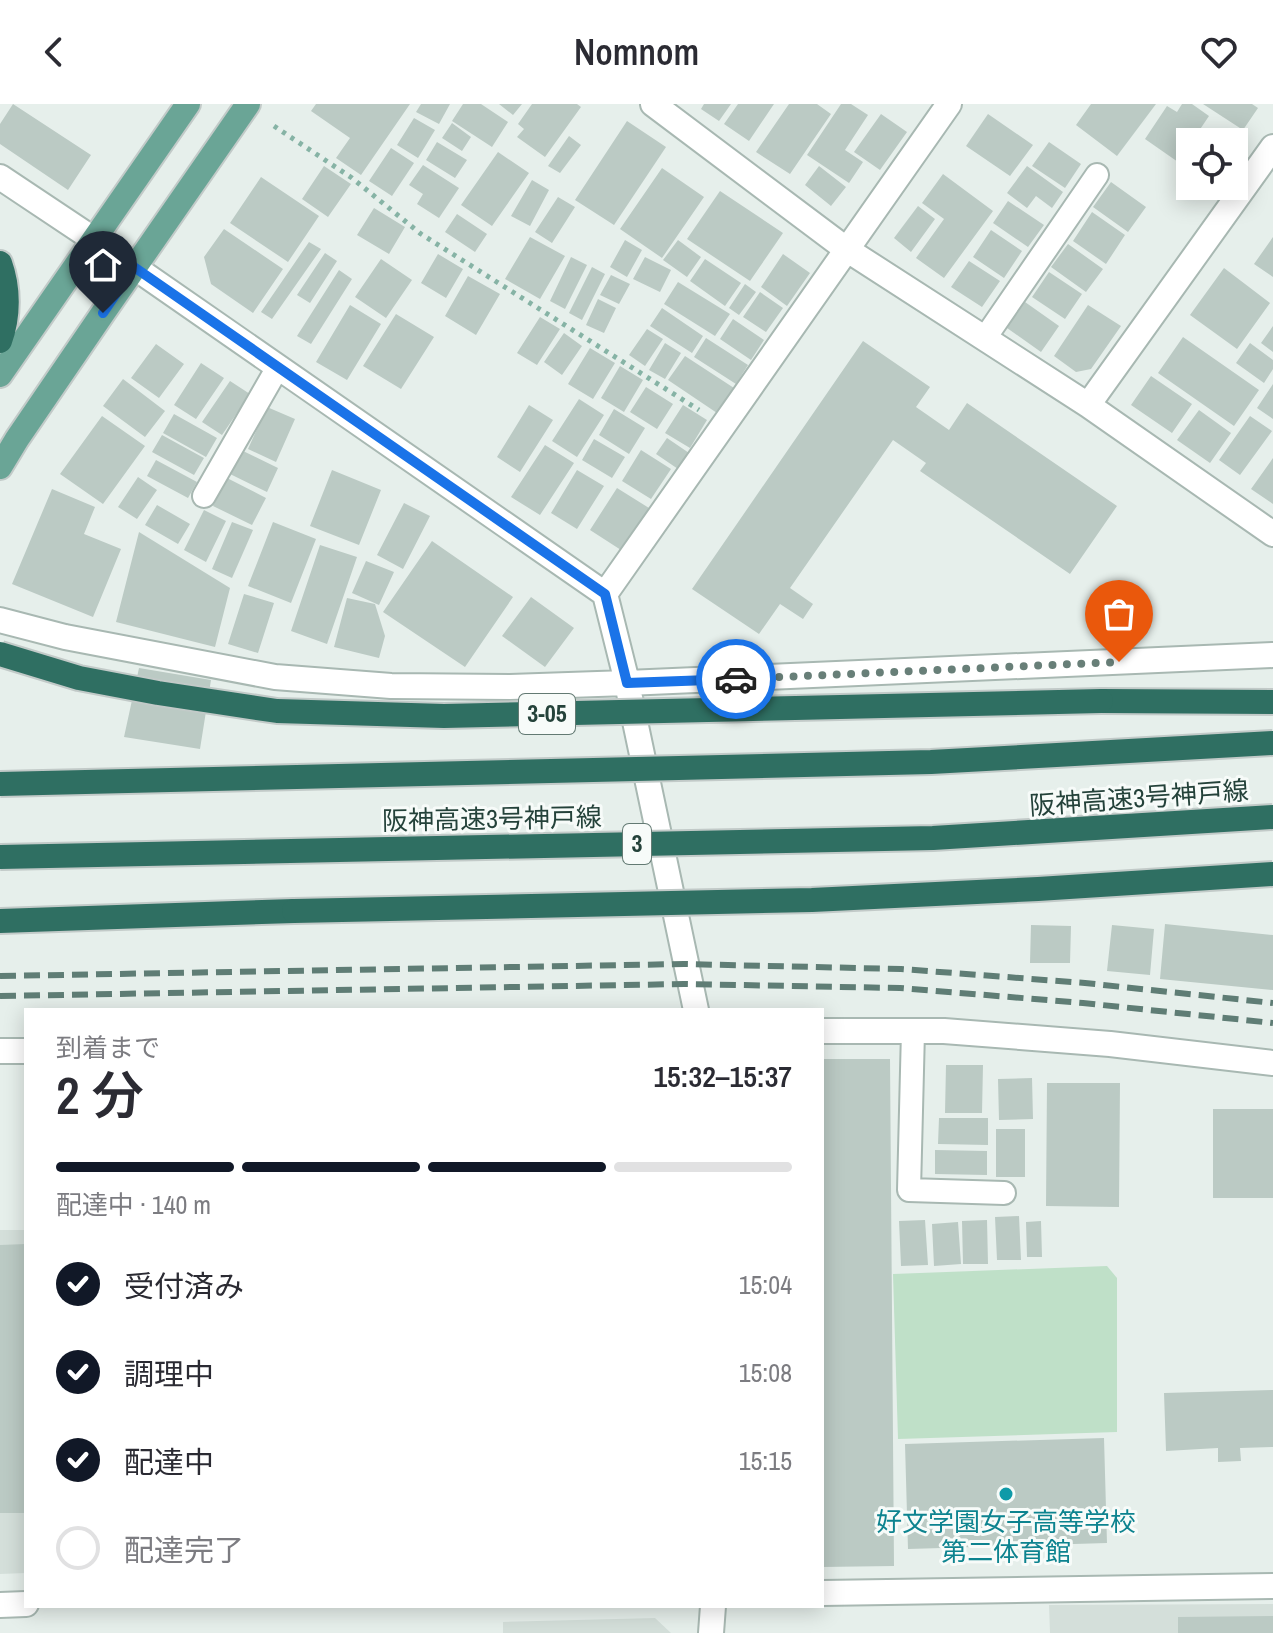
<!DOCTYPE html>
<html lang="ja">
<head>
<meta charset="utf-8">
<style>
  body { margin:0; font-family:"Archivo Narrow","Noto Sans JP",sans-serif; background:#f7f7f7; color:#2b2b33; height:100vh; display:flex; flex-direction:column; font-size:30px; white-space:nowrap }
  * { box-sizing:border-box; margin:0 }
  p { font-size:26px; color:#7c7c81 }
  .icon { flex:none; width:44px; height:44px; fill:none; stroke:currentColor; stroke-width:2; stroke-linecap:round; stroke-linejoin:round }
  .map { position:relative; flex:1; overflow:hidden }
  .details { position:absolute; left:24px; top:904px; width:800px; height:600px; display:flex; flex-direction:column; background:#fff; border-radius:0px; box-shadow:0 4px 20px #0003 }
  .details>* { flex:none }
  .tools { position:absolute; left:1176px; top:24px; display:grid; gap:16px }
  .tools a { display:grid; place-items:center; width:72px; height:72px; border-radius:0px; background:#fff; box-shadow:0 4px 20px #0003; font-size:40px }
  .pin { position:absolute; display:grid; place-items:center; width:68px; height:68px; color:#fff; margin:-82px -34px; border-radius:50% 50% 50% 0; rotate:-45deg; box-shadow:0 0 8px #0007 }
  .pin .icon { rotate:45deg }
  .courier { position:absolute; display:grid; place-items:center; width:80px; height:80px; margin:-40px; border:6px solid #1a73e8; border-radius:50%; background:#fff; color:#222; box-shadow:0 2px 10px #0007 }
  .head em { font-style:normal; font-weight:600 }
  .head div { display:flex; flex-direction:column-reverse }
  .head { display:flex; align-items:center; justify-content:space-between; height:136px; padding:0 32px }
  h1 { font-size:52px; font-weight:600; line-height:60px }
  .bar { display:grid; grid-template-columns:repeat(4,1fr); gap:12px 8px; align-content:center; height:96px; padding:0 32px }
  .bar i { height:10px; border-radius:6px; background:#e1e1e2 }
  .bar .current { background:#111827 }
  .bar p { grid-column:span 4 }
  ol { padding:0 32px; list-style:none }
  li { display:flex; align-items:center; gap:24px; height:88px }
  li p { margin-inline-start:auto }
  li .icon { padding:8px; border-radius:50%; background:#111827; color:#fff; stroke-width:4 }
  li:last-child { color:#7c7c81 }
  li i { width:44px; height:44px; border:4px solid #e1e1e2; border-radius:50% }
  header { display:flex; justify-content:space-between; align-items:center; height:104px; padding:0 32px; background:#fff; font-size:36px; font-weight:600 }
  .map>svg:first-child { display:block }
  .built { fill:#d4dfda }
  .green { fill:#bfe0c8 }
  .building { fill:#bbcac4 }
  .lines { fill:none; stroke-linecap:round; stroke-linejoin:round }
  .lane-casing { stroke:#a8b8b2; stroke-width:26 }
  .street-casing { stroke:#a8b8b2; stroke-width:28 }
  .primary-casing { stroke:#c2cac8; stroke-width:28 }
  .highway-casing { stroke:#c2cac8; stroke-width:28 }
  .path { stroke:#86b3a5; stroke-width:5; stroke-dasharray:4 6; stroke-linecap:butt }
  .lane { stroke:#fff; stroke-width:22 }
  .street { stroke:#fff; stroke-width:24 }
  .primary { stroke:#6aa596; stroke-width:24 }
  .highway { stroke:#2f6f62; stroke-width:24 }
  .rail { stroke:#5f7d75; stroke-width:6; stroke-dasharray:16 8; stroke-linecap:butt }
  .highway-bridge-casing { stroke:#c2cac8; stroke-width:28; stroke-linecap:butt }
  .highway-bridge { stroke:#2f6f62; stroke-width:24 }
  .done { stroke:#687f78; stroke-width:8; stroke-dasharray:0 14.4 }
  .route { stroke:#1a73e8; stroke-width:10 }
  .culture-dot { fill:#0f9aa8; stroke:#f7fbf9; stroke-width:3 }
  .labels { text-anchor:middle; stroke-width:6; stroke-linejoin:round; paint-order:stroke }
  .shield { fill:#f7fbf9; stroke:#637a73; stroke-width:2 }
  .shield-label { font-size:24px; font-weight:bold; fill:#24423a }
  .street-label { font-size:26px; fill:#24423a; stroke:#f7fbf9 }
  .culture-label { font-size:26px; fill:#0d838f; stroke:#f7fbf9 }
</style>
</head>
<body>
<header><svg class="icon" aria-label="back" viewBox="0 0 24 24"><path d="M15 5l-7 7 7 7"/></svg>Nomnom<svg class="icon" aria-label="heart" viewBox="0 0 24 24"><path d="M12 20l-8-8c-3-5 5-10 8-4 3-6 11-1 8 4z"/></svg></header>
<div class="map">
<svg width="1273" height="1529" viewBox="0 0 1273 1529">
  <rect width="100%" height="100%" fill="#e6efeb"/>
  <path class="built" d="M 0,1126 L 26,1126 L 26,1469 L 0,1470 Z
    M 1273,1500 L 1273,1529 L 1050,1529 L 1049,1501 Z
    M 655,1514 L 671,1529 L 503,1529 L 503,1518 Z"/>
  <path class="green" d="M 1107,1162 L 1117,1174 L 1117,1328 L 898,1335 L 893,1170 Z"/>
  <path class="building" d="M 13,0 L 91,51 L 68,86 L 0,40 L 0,20 Z
    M 316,0 L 410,0 L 361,71 L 336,54 L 350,34 L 311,7 Z
    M 421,0 L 450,0 L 439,20 L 416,8 Z
    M 463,0 L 481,0 L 508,18 L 492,43 L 452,17 Z
    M 499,0 L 522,0 L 513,11 Z
    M 532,0 L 577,0 L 581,3 L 545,53 L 517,33 L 524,25 L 518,20 Z
    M 704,0 L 731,0 L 719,17 L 701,5 Z
    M 738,0 L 774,0 L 749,37 L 724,20 Z
    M 789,0 L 817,0 L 831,10 L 790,70 L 756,48 Z
    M 841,0 L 851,0 L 868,11 L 845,46 L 863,58 L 849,79 L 807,51 Z
    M 1091,0 L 1156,0 L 1117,52 L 1076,21 Z
    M 1182,0 L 1192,0 L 1209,12 L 1178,58 L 1145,35 L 1167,2 L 1177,8 Z
    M 1203,0 L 1252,0 L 1258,4 L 1243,26 Z
    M 881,10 L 907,28 L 880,66 L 854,48 Z
    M 988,10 L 1033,41 L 1010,72 L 966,42 Z
    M 414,14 L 435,26 L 418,54 L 397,41 Z
    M 627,17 L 666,43 L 614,121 L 575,96 Z
    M 452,19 L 471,33 L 462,47 L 442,34 Z
    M 569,32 L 581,41 L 560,69 L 548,62 Z
    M 437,38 L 467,56 L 455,74 L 426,56 Z
    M 1049,38 L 1081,60 L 1065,84 L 1032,62 Z
    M 391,44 L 414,59 L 392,92 L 369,77 Z
    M 498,48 L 529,69 L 492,122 L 461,101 Z
    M 423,61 L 459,84 L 439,114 L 417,100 L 423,90 L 409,81 Z
    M 324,62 L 351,80 L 328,113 L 302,95 Z
    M 819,62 L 846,83 L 831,102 L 805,81 Z
    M 1027,62 L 1063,88 L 1052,104 L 1036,92 L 1027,104 L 1007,89 Z
    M 662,64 L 704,93 L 662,154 L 620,125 Z
    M 943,70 L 993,107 L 944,174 L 916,154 L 944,115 L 922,99 Z
    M 261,73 L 319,112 L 288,158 L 230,119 Z
    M 532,76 L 549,86 L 530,122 L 511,112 Z
    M 1111,78 L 1146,103 L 1128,128 L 1093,103 Z
    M 720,87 L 783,129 L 750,177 L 687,135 Z
    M 558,93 L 575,103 L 552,139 L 535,128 Z
    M 1008,97 L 1044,121 L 1028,143 L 993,119 Z
    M 918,102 L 935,115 L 911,148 L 894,134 Z
    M 374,104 L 405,123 L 389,150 L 357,131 Z
    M 1092,108 L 1125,131 L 1106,160 L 1073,137 Z
    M 457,110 L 487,130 L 475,148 L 445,128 Z
    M 224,125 L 283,165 L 253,209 L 211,180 L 204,153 Z
    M 991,126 L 1022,147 L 1004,174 L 973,153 Z
    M 530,133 L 565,152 L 540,195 L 505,175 Z
    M 1273,133 L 1273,173 L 1254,160 Z
    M 625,136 L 642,146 L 627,173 L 610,163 Z
    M 678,136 L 701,153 L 687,173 L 663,156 Z
    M 309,138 L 321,145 L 272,215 L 261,208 Z
    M 1068,140 L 1103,165 L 1086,188 L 1051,163 Z
    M 325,149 L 337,157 L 310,199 L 297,191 Z
    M 438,150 L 463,165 L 446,194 L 421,179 Z
    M 783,150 L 810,169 L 787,202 L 761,183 Z
    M 571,153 L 587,161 L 565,205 L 550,197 Z
    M 645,153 L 671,166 L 660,188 L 633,175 Z
    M 381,155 L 412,176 L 386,214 L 355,193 Z
    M 705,155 L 741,179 L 725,202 L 690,177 Z
    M 969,157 L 1000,177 L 982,203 L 951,183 Z
    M 592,163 L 605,170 L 582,216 L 569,209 Z
    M 1224,164 L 1270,199 L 1237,245 L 1190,211 Z
    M 339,166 L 352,175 L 311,240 L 297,232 Z
    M 1049,168 L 1082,190 L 1065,215 L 1032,193 Z
    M 611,171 L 630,180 L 619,200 L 600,191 Z
    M 468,172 L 500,190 L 476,231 L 445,212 Z
    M 678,178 L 730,210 L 715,232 L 664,200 Z
    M 745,180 L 756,188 L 739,211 L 729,204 Z
    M 760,188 L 783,204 L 766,228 L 743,213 Z
    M 598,195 L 616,204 L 604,229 L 586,221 Z
    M 1025,198 L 1059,222 L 1041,248 L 1007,224 Z
    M 350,201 L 381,220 L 347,276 L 316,258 Z
    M 1088,201 L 1121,222 L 1091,265 L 1076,268 L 1054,252 Z
    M 662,204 L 703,232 L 692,249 L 650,222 Z
    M 396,210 L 434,233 L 401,285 L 363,262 Z
    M 540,213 L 560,225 L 537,261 L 517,249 Z
    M 733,215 L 764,236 L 751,256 L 720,235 Z
    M 1273,222 L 1273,248 L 1261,239 Z
    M 647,225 L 663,235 L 645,262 L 629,251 Z
    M 564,229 L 582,242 L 562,271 L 544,258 Z
    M 1183,233 L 1259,286 L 1234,322 L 1158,269 Z
    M 706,234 L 748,261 L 736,280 L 694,253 Z
    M 863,237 L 930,283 L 916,303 L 949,326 L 967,299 L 1117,402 L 1070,470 L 920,367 L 926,359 L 893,336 L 790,484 L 813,500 L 803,515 L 780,500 L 759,530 L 692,485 Z
    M 665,239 L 681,249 L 665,275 L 649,266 Z
    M 1250,239 L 1273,256 L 1273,265 L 1264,279 L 1236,259 Z
    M 156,240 L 184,260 L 159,294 L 131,274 Z
    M 590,244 L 615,259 L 593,295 L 568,280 Z
    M 685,252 L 734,284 L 717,309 L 668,276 Z
    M 201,259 L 224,274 L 196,315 L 174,301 Z
    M 620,262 L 643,276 L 624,308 L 601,294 Z
    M 1151,272 L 1192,300 L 1172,329 L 1131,301 Z
    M 123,275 L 165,307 L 145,333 L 103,302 Z
    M 230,277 L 250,290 L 222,331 L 202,318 Z
    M 1273,280 L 1273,315 L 1257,304 Z
    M 646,283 L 673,300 L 657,325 L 630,308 Z
    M 579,295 L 604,311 L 577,353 L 552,337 Z
    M 529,301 L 553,316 L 520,368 L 497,353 Z
    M 683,301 L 707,316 L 690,344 L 665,329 Z
    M 267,303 L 295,315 L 276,358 L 248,345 Z
    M 614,305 L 645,324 L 629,350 L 599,331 Z
    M 1199,306 L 1231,329 L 1210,359 L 1177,336 Z
    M 174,310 L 217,334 L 206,353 L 163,329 Z
    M 102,312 L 145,342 L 103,400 L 60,370 Z
    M 1250,312 L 1272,327 L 1240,371 L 1219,356 Z
    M 162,331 L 204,354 L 194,371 L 152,348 Z
    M 667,334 L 692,351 L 681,367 L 656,350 Z
    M 594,335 L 625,353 L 612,374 L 582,356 Z
    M 545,341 L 574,359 L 540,411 L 511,393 Z
    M 241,346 L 278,364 L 267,388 L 230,370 Z
    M 641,346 L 671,365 L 651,395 L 622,377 Z
    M 1273,354 L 1273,400 L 1251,385 Z
    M 156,356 L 197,378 L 188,394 L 147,372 Z
    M 332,366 L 381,386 L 359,441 L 310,422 Z
    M 577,366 L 604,382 L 577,425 L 551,409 Z
    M 138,373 L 157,386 L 137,415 L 118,403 Z
    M 227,374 L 266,394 L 252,421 L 213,402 Z
    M 617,384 L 649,404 L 621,446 L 590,426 Z
    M 52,385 L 95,403 L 84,430 L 121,445 L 93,513 L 12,480 Z
    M 404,399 L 430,412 L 403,465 L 377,451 Z
    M 157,401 L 190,420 L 178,440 L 145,421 Z
    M 204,406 L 226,417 L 206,458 L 184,446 Z
    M 232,418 L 253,426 L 232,474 L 212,465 Z
    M 273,418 L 316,435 L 291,499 L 248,482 Z
    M 139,428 L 230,484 L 215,543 L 116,518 Z
    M 432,437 L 513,493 L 465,563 L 383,508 Z
    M 320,441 L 357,453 L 327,540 L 291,527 Z
    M 366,457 L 394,468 L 379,501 L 352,489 Z
    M 244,490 L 274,499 L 258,549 L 228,540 Z
    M 531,493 L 574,524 L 545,563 L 502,532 Z
    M 347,494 L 375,500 L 385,532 L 379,554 L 334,543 Z
    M 139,564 L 211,576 L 200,645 L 124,633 Z
    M 1165,820 L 1273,831 L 1273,886 L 1160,875 Z
    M 1031,821 L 1071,822 L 1070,859 L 1030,859 Z
    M 1112,821 L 1154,825 L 1150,871 L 1107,867 Z
    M 822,955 L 890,955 L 894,1462 L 822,1463 Z
    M 946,961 L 983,961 L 982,1009 L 945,1009 Z
    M 1032,974 L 1033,1015 L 999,1016 L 998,975 Z
    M 1047,979 L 1120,979 L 1119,1103 L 1046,1102 Z
    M 1213,1005 L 1273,1005 L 1273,1094 L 1213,1094 Z
    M 939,1014 L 988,1014 L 988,1041 L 938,1040 Z
    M 996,1025 L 1025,1025 L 1025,1073 L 996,1073 Z
    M 935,1046 L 987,1047 L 987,1071 L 935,1070 Z
    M 1019,1112 L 1021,1156 L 997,1156 L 995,1113 Z
    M 925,1116 L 928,1161 L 901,1162 L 899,1117 Z
    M 987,1116 L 988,1160 L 963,1160 L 962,1117 Z
    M 1041,1117 L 1042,1153 L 1027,1153 L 1026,1118 Z
    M 958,1118 L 961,1160 L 934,1162 L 932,1120 Z
    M 26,1140 L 26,1409 L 0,1409 L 0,1141 Z
    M 1273,1286 L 1273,1343 L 1240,1344 L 1241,1357 L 1218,1358 L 1218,1344 L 1166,1347 L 1164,1289 Z
    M 1104,1334 L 1107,1439 L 908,1445 L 905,1340 Z
    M 1273,1512 L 1273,1529 L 1178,1529 L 1178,1513 Z"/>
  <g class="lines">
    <g class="lane-casing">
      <path id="lane" d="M 985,234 L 1097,71
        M 204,392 L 278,263
        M 913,927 L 909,1086 L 1004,1089"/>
    </g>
    <g class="street-casing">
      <path id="street" d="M 653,0 L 846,145 L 1088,301 L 1273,430
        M 0,73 L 93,135
        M 134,163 L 605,490 L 625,570 L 696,906
        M 1088,301 L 1273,43
        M 605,490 L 949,0
        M 0,516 L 65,533 L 275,573 L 391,582 L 510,583 L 627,579 L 1273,551
        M 822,927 L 944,927 L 1110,940 L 1273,959
        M 0,947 L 26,947
        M 822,1489 L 1273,1482
        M 0,1501 L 26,1500
        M 711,1529 L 713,1502"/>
    </g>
    <g class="primary-casing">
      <path id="primary" d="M 0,271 L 188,0
        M 0,363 L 17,335 L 103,209 L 248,0"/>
    </g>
    <g class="highway-casing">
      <path id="highway" d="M 0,159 C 9,184 9,212 0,237
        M 1101,597 L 1273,598
        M 0,817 L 294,807"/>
    </g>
    <path class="path" d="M 274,22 L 352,74 L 421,130 L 699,306"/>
    <use href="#lane" class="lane"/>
    <use href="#street" class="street"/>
    <use href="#primary" class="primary"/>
    <use href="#highway" class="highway"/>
    <path class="rail" d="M 0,872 L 684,860 L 901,865 L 1085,879 L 1273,899
      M 0,892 L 684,880 L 900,884 L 1083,899 L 1273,919"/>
    <g class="highway-bridge-casing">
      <path id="highway-bridge" d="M 0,550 L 79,574 L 158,589 L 277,607 L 444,612 L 1101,597
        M 0,680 L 931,658 L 1273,639
        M 0,753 L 933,734 L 1273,713
        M 294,807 L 812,796 L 1038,785 L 1273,770"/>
    </g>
    <use href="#highway-bridge" class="highway-bridge"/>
  </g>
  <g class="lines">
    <path class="done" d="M 736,575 L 1119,558"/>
    <path class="route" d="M 103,209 L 134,163 L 605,490 L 627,579 L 736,575"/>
  </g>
  <circle class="culture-dot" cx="1006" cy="1390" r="8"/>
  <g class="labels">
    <g class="shield">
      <rect x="519" y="590" width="56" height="40" rx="6"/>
      <rect x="623" y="720" width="28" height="40" rx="6"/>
    </g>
    <g class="shield-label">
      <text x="547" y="618">3-05</text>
      <text x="637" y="748">3</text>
    </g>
    <g class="street-label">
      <text transform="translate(1139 694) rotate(-4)" y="9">阪神高速3号神戸線</text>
      <text transform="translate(492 715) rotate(-1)" y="9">阪神高速3号神戸線</text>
    </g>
    <g class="culture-label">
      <text x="1006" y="1427">好文学園女子高等学校<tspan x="1006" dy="30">第二体育館</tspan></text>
    </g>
  </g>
</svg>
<div class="tools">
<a><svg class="icon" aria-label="locate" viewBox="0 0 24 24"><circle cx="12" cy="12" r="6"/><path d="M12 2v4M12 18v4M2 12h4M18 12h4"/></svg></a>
</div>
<div class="pin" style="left:1119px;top:558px;background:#ea580c"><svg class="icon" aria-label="bag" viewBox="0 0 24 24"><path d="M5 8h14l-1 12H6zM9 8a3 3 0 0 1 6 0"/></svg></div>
<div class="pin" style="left:103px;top:209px;background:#1f2937"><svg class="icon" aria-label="home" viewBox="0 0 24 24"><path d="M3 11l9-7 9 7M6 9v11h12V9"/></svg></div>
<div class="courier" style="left:736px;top:575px"><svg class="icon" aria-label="car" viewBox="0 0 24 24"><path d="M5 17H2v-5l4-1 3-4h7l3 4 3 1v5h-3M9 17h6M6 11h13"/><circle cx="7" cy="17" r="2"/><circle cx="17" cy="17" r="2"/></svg></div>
<section class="details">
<div class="head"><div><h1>2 分</h1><p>到着まで</p></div><em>15:32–15:37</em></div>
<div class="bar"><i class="current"></i><i class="current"></i><i class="current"></i><i></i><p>配達中 · 140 m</p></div>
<ol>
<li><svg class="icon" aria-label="check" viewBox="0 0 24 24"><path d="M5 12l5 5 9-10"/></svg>受付済み<p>15:04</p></li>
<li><svg class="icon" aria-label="check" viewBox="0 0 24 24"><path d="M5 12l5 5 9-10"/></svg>調理中<p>15:08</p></li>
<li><svg class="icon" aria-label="check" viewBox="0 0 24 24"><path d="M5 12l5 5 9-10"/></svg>配達中<p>15:15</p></li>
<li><i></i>配達完了</li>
</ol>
</section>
</div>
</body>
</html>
